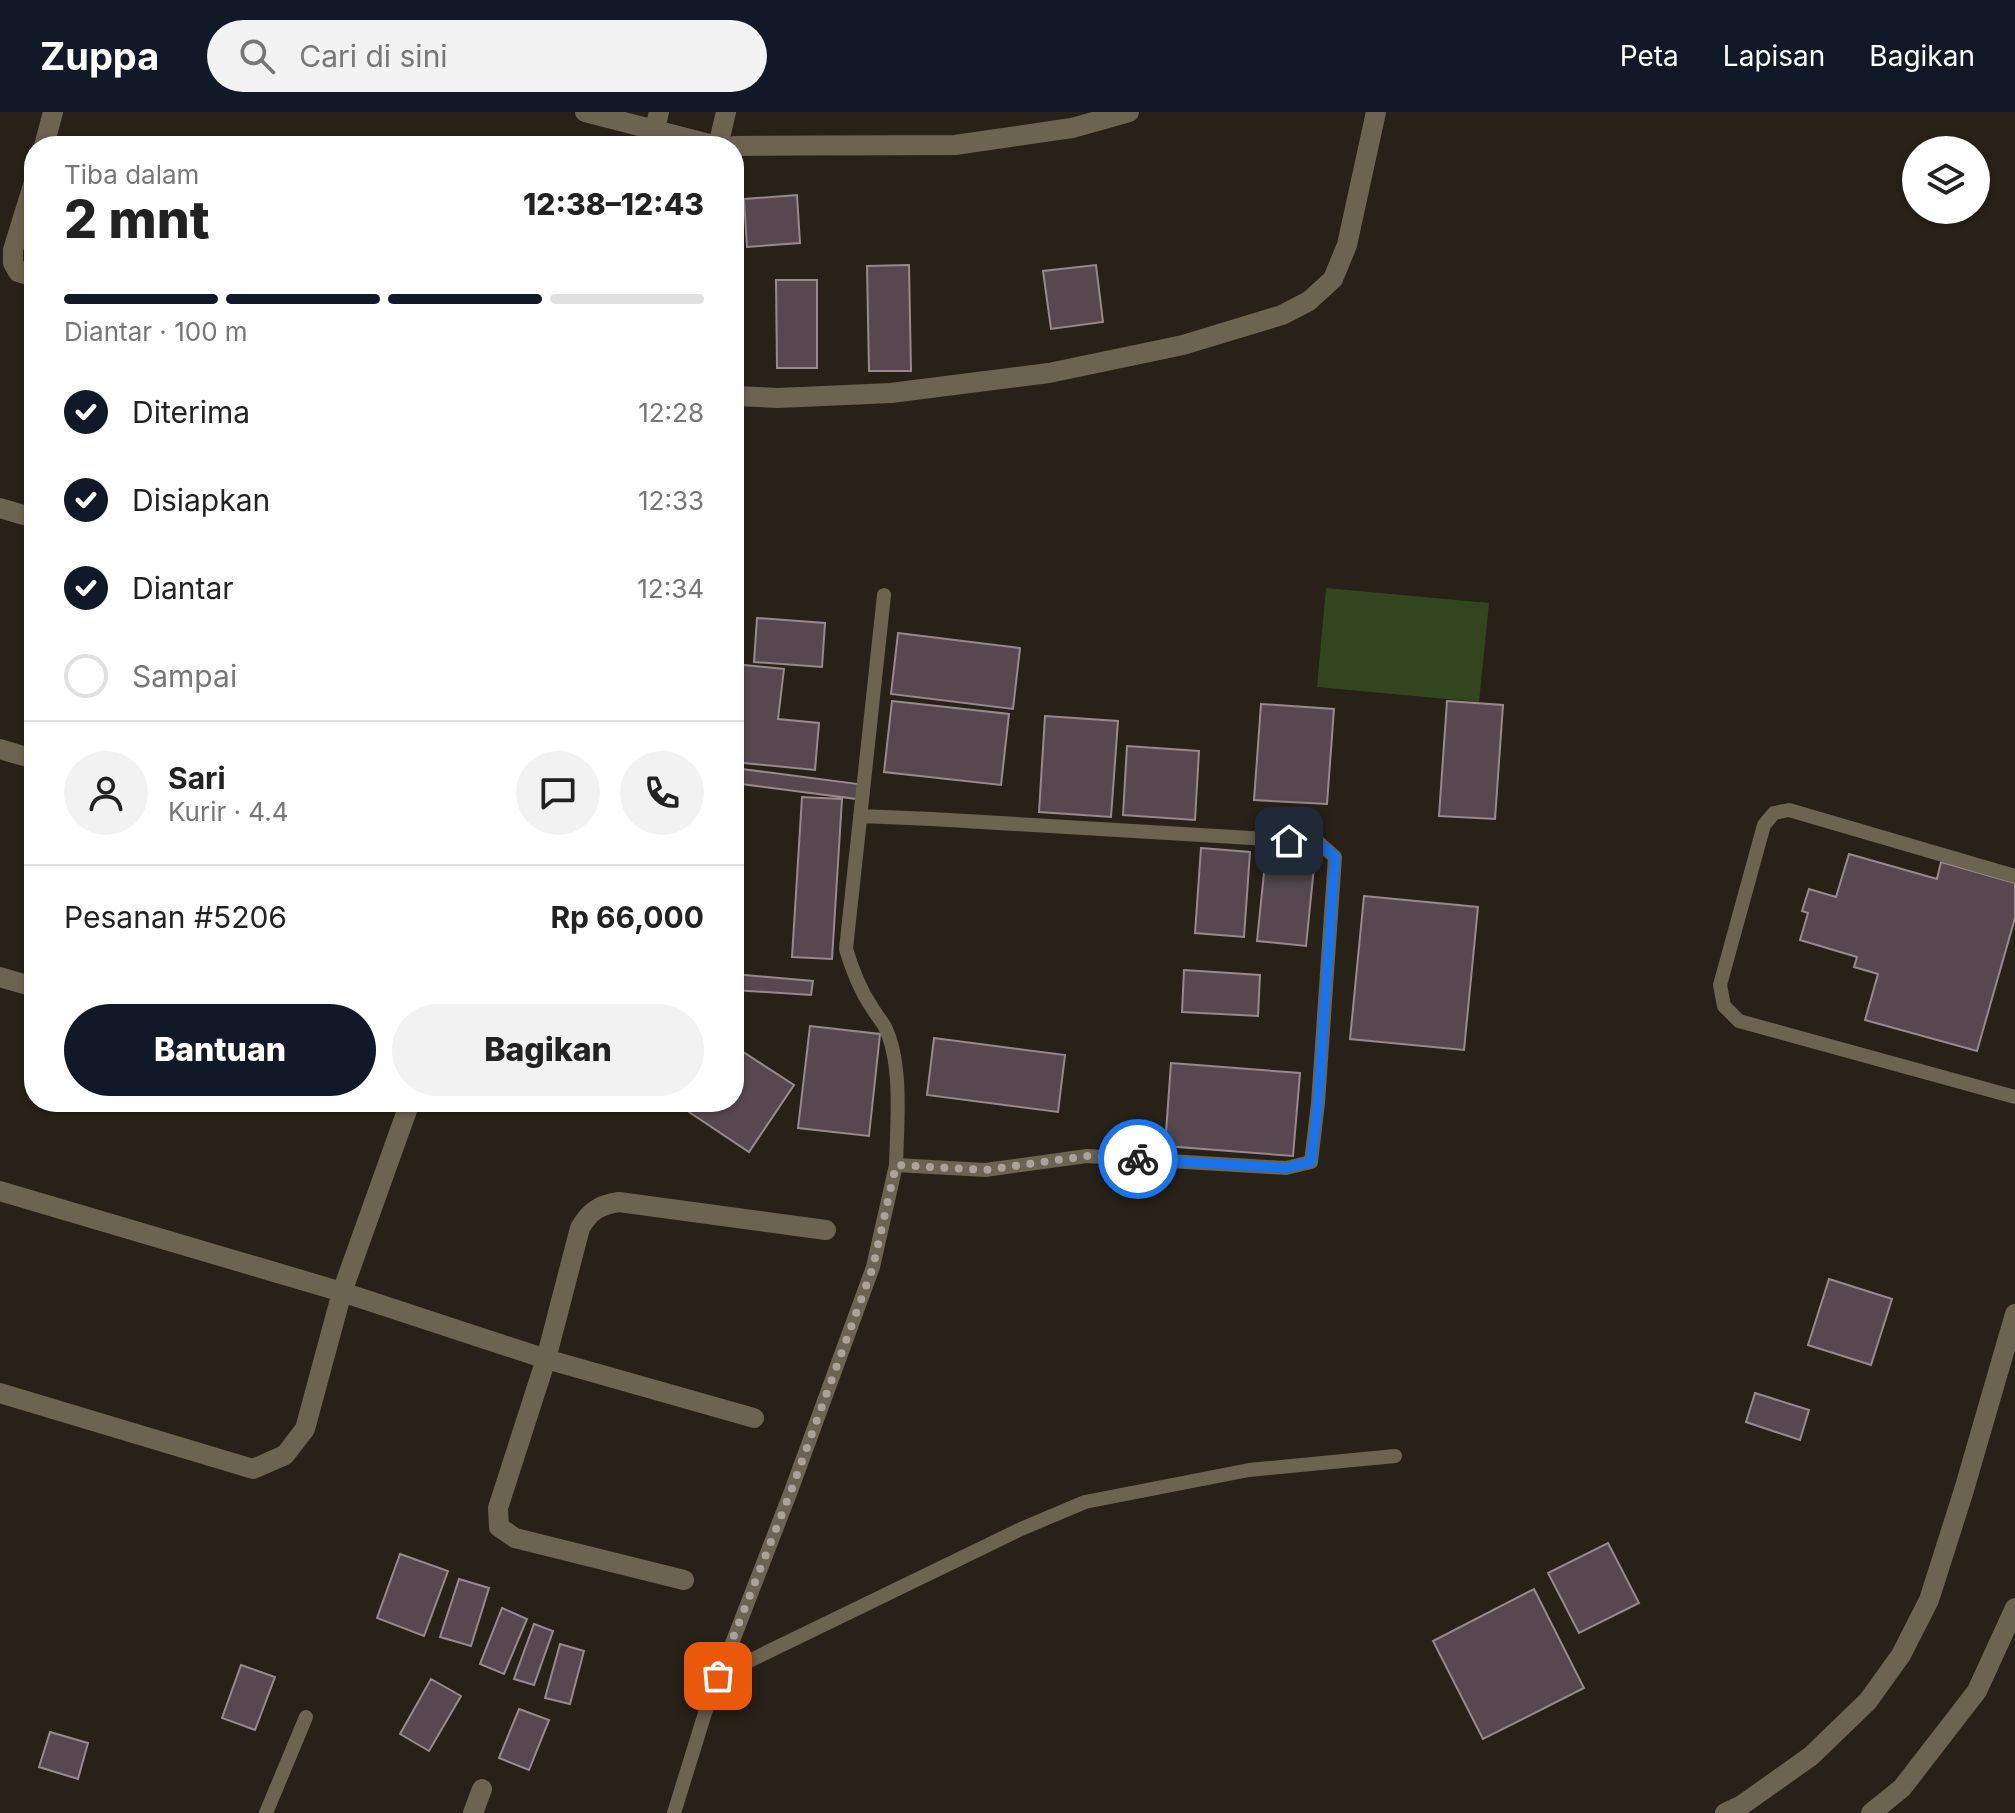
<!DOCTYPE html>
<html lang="id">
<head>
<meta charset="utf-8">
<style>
  body { margin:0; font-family:Inter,sans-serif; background:#f2f2f2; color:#222; height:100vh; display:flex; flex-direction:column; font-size:30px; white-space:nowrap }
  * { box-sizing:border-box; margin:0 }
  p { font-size:26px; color:#767676 }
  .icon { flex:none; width:44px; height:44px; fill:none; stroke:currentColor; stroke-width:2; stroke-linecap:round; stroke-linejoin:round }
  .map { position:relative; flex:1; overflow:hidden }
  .side { position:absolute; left:24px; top:24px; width:720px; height:976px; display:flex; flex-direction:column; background:#fff; border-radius:32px; box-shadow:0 2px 6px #0004 }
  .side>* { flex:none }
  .fabs { position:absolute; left:1902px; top:24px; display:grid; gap:16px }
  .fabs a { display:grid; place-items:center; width:88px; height:88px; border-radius:50%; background:#fff; box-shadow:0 2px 6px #0004; font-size:40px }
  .pin { position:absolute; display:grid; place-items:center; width:68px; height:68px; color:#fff; margin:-34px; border-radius:16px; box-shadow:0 4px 12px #0006 }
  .courier { position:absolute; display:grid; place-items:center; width:80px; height:80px; margin:-40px; border:6px solid #1a73e8; border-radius:50%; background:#fff; color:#222; box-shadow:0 2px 10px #0007 }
  .overview em { font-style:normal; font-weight:800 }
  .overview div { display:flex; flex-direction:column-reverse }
  .overview { display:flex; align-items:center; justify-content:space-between; height:136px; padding:0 40px }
  h1 { font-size:52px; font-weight:800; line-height:60px }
  .bar { display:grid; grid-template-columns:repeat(4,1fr); gap:12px 8px; align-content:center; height:96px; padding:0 40px }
  .bar i { height:10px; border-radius:6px; background:#e0e0e0 }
  .bar .current { background:#111827 }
  .bar p { grid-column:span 4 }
  .line { display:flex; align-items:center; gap:20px; padding:0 40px; border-top:2px solid #e0e0e0 }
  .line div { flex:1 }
  .round { display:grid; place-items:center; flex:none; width:84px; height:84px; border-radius:42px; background:#f2f2f2 }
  ol { padding:0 40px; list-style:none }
  li { display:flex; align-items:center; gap:24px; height:88px }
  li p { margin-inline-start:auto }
  li .icon { padding:8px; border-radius:50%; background:#111827; color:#fff; stroke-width:4 }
  li:last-child { color:#767676 }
  li i { width:44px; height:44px; border:4px solid #e0e0e0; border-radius:50% }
  .action { display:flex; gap:16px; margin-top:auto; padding:16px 40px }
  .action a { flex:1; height:92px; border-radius:48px; background:#111827; color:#fff; font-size:32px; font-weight:800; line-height:92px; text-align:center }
  .action a+a { background:#f2f2f2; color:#222 }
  header { display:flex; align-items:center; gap:48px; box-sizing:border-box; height:112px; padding:0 40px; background:#111827; color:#fff }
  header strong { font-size:38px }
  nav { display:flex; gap:44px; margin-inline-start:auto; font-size:28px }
  .search { width:560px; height:72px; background:#f2f2f2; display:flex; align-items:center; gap:20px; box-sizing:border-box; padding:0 28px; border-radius:44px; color:#767676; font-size:30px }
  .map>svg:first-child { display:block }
  .garden { fill:#33451f }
  .building { fill:#56484e; stroke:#98898f; stroke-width:2 }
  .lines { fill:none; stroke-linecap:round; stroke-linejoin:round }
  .lane { stroke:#6c6451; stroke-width:14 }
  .street { stroke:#6c6451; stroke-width:20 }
  .done { stroke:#a9a39c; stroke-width:8; stroke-dasharray:0 14.4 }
  .route { stroke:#1a73e8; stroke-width:10 }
</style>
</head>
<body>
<header>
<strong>Zuppa</strong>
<div class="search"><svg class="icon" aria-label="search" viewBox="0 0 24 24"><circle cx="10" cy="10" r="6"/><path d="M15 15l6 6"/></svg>Cari di sini</div>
<nav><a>Peta</a><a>Lapisan</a><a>Bagikan</a></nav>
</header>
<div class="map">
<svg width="2015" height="1701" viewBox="0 0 2015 1701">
  <rect width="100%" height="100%" fill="#282117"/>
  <path class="garden" d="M 1326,476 L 1489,491 L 1479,590 L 1317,575 Z"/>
  <path class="building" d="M 797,83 L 800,131 L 747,135 L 744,87 Z
    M 909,153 L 911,259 L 869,259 L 867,154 Z
    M 1096,153 L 1103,210 L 1051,217 L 1043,159 Z
    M 776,168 L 817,168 L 817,256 L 777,256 Z
    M 757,506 L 825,511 L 822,555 L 754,550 Z
    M 898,521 L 1020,536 L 1013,597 L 891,582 Z
    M 734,552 L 784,557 L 778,607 L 819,611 L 815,658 L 734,650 Z
    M 892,589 L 1009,602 L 1001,673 L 884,660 Z
    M 1447,589 L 1503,593 L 1495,707 L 1439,704 Z
    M 1261,592 L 1334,597 L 1327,692 L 1254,688 Z
    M 1045,604 L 1118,609 L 1111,705 L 1039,700 Z
    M 1127,634 L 1199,639 L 1195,708 L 1123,703 Z
    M 734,656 L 858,672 L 857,687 L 734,671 Z
    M 802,685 L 842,687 L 832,847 L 792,845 Z
    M 1201,736 L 1250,740 L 1244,825 L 1195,821 Z
    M 1266,741 L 1315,745 L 1306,834 L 1257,829 Z
    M 1849,742 L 1937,767 L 1941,750 L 2015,771 L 2015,806 L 1977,939 L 1865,908 L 1878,862 L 1854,855 L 1857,845 L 1800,828 L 1808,801 L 1802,799 L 1809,777 L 1836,785 Z
    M 1364,784 L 1478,795 L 1464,938 L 1350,927 Z
    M 1184,858 L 1260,863 L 1258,904 L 1182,900 Z
    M 734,862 L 813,869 L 811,883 L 734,878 Z
    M 810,914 L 880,922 L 869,1024 L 798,1016 Z
    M 934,926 L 1065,943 L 1058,1000 L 927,983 Z
    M 734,934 L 794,973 L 749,1040 L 689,1000 L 695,990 L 734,990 Z
    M 1171,951 L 1300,961 L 1293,1044 L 1165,1034 Z
    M 1829,1167 L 1892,1187 L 1871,1253 L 1808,1233 Z
    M 1755,1281 L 1809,1298 L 1800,1328 L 1746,1310 Z
    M 1608,1431 L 1639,1491 L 1579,1521 L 1548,1461 Z
    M 400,1442 L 448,1459 L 424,1524 L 377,1506 Z
    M 459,1467 L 489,1476 L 471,1534 L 440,1525 Z
    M 1534,1477 L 1584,1576 L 1483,1627 L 1433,1529 Z
    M 502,1496 L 527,1507 L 504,1562 L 480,1552 Z
    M 534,1512 L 553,1519 L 534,1573 L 514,1567 Z
    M 560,1532 L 584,1539 L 570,1592 L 545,1586 Z
    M 241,1553 L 275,1565 L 255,1618 L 222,1606 Z
    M 431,1567 L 461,1584 L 429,1639 L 400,1622 Z
    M 519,1597 L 549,1608 L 529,1658 L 499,1646 Z
    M 50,1620 L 88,1631 L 78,1667 L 39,1655 Z"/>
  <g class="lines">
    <path class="lane" d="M 884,483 L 846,837 C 852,857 859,876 871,894 C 875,901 881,908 885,915 C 903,952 897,1012 896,1053
      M 2015,764 L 1789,698 L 1774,701 L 1764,713 L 1720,873 L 1724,894 L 1739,909 L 2015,985
      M 718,1564 L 1021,1417 L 1085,1390 L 1249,1358 L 1395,1344
      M 266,1701 L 306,1605
      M 674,1701 L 705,1601 L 791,1379 L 873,1155 L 896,1053 L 985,1058 L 1087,1044 L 1286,1056 L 1311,1050 L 1318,991 L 1335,745 L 1318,730 L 932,707 L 860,704"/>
    <path class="street" d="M 585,0 L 717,34
      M 44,34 L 53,0
      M 651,34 L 659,0
      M 718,34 L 726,0
      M 734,34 L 955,33 L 1072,16 L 1129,0
      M 34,70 L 13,138 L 13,151 L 18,160 L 34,165
      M 734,284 L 778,286 L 891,281 L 1049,261 L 1183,233 L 1282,203 L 1309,189 L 1333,167 L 1347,133 L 1376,0
      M 0,396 L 34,406
      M 0,637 L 34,647
      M 0,865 L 34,875
      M 0,1079 L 342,1180 L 546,1247 L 754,1306
      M 0,1281 L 253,1357 L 285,1343 L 305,1317 L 342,1180 L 410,990
      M 684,1468 L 515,1426 L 499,1415 L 498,1396 L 546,1247 L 580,1116 C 590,1099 599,1093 619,1090 L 826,1118
      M 473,1701 L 482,1677
      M 1725,1701 L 1742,1693 L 1811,1644 L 1868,1589 L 1901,1543 L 1929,1488 L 1964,1378 L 2015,1202
      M 1871,1701 L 1902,1676 L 1977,1579 L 2015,1496"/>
  </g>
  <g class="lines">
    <path class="done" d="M 718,1564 L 791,1379 L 873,1155 L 896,1053 L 985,1058 L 1087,1044 L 1138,1047"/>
    <path class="route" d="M 1138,1047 L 1286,1056 L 1311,1050 L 1318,991 L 1335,745 L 1318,730 L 1289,729"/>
  </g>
</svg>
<div class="fabs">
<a><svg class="icon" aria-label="layers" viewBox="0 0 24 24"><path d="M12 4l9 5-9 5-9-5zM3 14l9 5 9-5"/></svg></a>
</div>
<div class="pin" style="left:718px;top:1564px;background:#ea580c"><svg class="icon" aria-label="bag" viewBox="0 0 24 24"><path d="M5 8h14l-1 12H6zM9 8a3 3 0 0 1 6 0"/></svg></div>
<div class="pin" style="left:1289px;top:729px;background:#1f2937"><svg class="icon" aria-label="home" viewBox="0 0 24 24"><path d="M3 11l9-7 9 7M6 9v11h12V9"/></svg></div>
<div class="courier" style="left:1138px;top:1047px"><svg class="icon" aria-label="bike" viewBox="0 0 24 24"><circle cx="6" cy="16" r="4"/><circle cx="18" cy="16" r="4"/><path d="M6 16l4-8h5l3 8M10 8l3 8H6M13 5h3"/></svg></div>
<section class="side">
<div class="overview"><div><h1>2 mnt</h1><p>Tiba dalam</p></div><em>12:38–12:43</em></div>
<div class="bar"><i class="current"></i><i class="current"></i><i class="current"></i><i></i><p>Diantar · 100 m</p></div>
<ol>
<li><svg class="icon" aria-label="check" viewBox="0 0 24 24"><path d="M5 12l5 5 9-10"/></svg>Diterima<p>12:28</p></li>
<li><svg class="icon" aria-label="check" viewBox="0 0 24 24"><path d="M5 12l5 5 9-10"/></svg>Disiapkan<p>12:33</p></li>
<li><svg class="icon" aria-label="check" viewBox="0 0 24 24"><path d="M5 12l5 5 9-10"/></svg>Diantar<p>12:34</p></li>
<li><i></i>Sampai</li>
</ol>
<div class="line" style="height:144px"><a class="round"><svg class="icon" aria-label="person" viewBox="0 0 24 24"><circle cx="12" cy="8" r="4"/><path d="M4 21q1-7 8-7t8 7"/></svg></a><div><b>Sari</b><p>Kurir · 4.4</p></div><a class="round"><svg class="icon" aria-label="chat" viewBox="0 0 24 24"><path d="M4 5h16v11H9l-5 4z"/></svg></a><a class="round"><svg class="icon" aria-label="phone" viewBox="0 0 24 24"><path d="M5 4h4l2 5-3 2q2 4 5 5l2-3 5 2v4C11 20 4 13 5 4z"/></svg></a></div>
<div class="line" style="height:104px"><div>Pesanan #5206</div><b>Rp 66,000</b></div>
<div class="action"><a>Bantuan</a><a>Bagikan</a></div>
</section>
</div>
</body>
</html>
